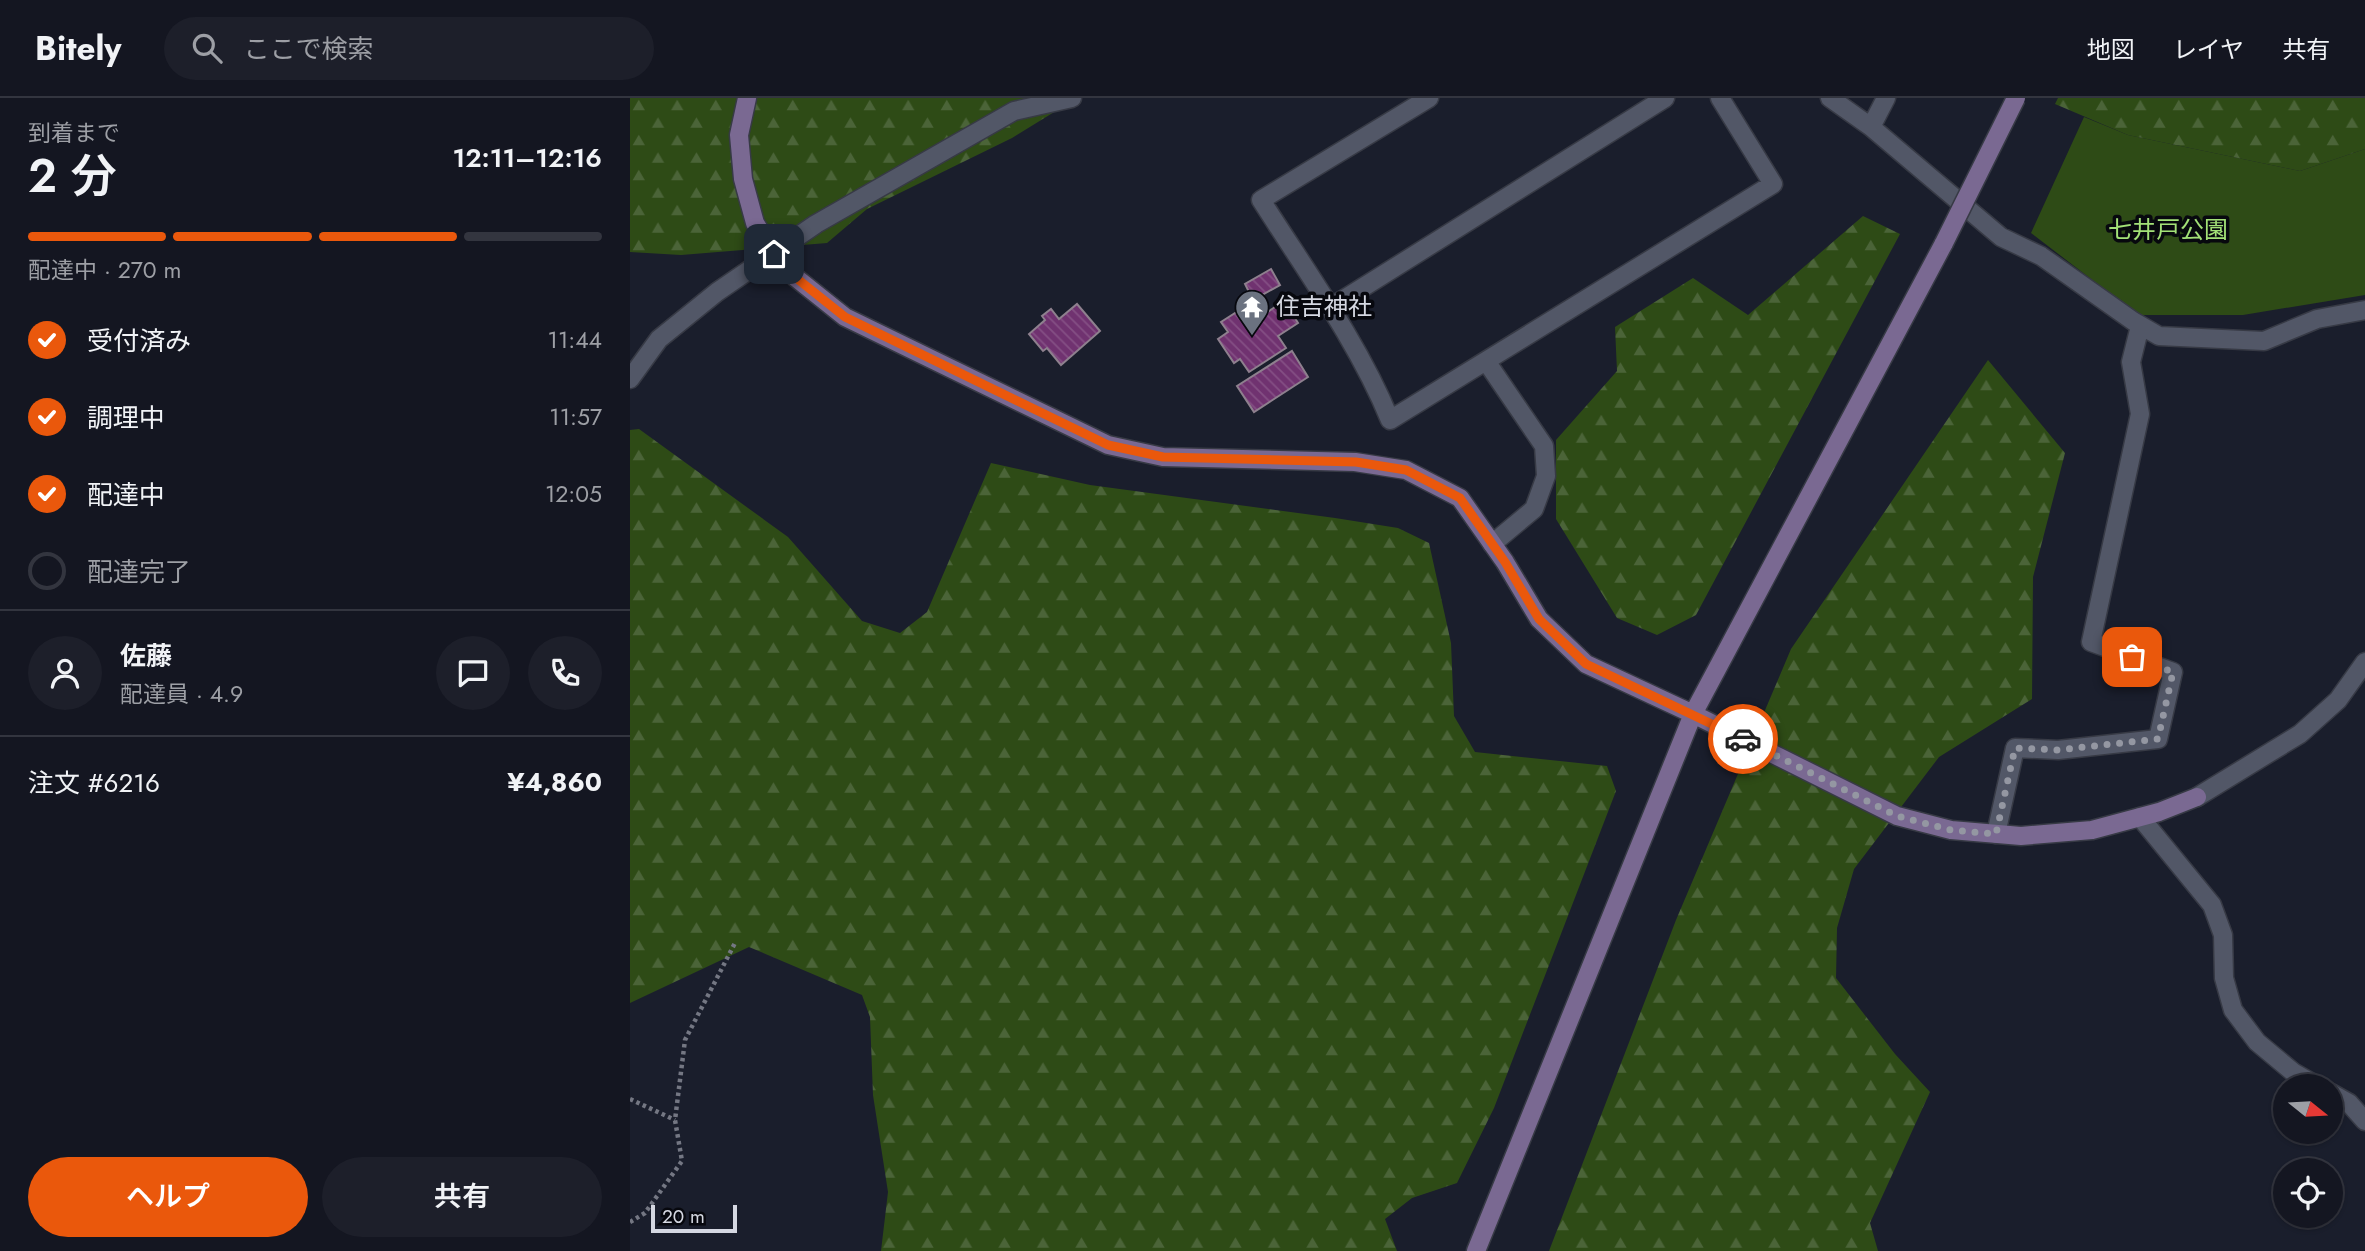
<!DOCTYPE html>
<html lang="ja">
<head>
<meta charset="utf-8">
<style>
  body { margin:0; font-family:Jost,"Noto Sans JP",sans-serif; background:#1d1f2a; color:#f1f3f6; height:100vh; display:flex; flex-direction:column; font-size:26px; white-space:nowrap }
  * { box-sizing:border-box; margin:0 }
  p { font-size:23px; color:#9d9fa5 }
  .icon { flex:none; width:38px; height:38px; fill:none; stroke:currentColor; stroke-width:2; stroke-linecap:round; stroke-linejoin:round }
  .map { position:relative; flex:1; overflow:hidden }
  .panel { display:flex; flex-direction:column; background:#141621; width:630px }
  .panel>* { flex:none }
  .needle { width:46px; rotate:108deg }
  .controls { position:absolute; left:1643px; top:976px; display:grid; gap:14px }
  .controls a { display:grid; place-items:center; width:70px; height:70px; border-radius:50%; background:#141621; box-shadow:0 2px 5px #0004,0 0 0 2px #33353f; font-size:35px }
  .scale { position:absolute; left:21px; bottom:18px; width:86px; box-sizing:border-box; padding-left:7px; border:4px solid #d5d8e2; border-top:0; font-size:19px; line-height:24px; white-space:nowrap; color:#d5d8e2; -webkit-text-stroke:5px #07080e; paint-order:stroke }
  .pin { position:absolute; display:grid; place-items:center; width:60px; height:60px; color:#fff; margin:-30px; border-radius:14px; box-shadow:0 4px 10px #0006 }
  .courier { position:absolute; display:grid; place-items:center; width:70px; height:70px; margin:-35px; border:5px solid #ea580c; border-radius:50%; background:#fff; color:#222; box-shadow:0 2px 9px #0007 }
  .overview em { font-style:normal; font-weight:600 }
  .overview div { display:flex; flex-direction:column-reverse }
  .overview { display:flex; align-items:center; justify-content:space-between; height:119px; padding:0 28px }
  h1 { font-size:46px; font-weight:600; line-height:52px }
  .bar { display:grid; grid-template-columns:repeat(4,1fr); gap:10px 7px; align-content:center; height:84px; padding:0 28px }
  .bar i { height:9px; border-radius:5px; background:#33353f }
  .bar .on { background:#ea580c }
  .bar p { grid-column:span 4 }
  .line { display:flex; align-items:center; gap:18px; padding:0 28px; border-top:2px solid #33353f }
  .line div { flex:1 }
  .round { display:grid; place-items:center; flex:none; width:74px; height:74px; border-radius:37px; background:#1d1f2a }
  ol { padding:0 28px; list-style:none }
  li { display:flex; align-items:center; gap:21px; height:77px }
  li p { margin-inline-start:auto }
  li .icon { padding:7px; border-radius:50%; background:#ea580c; color:#fff; stroke-width:4 }
  li:last-child { color:#9d9fa5 }
  li i { width:38px; height:38px; border:4px solid #33353f; border-radius:50% }
  .primary-button { display:flex; gap:14px; margin-top:auto; padding:14px 28px }
  .primary-button a { flex:1; height:80px; border-radius:42px; background:#ea580c; color:#fff; font-size:28px; font-weight:600; line-height:80px; text-align:center }
  .primary-button a+a { background:#1d1f2a; color:#f1f3f6 }
  header { display:flex; align-items:center; gap:42px; box-sizing:border-box; height:98px; padding:0 35px; background:#141621; border-bottom:2px solid #33353f }
  header strong { font-size:33px }
  nav { display:flex; gap:38px; margin-inline-start:auto; font-size:24px }
  .search { width:490px; height:63px; background:#1d1f2a; display:flex; align-items:center; gap:18px; box-sizing:border-box; padding:0 24px; border-radius:38px; color:#9d9fa5; font-size:26px }
  main { display:flex; flex:1; min-height:0 }
  .map>svg:first-child { display:block }
  .green { fill:#2e4b16 }
  .forest { fill:url(#forest-firs) }
  .building { fill:url(#building-back-hatch); stroke:#8e808e; stroke-width:2 }
  .lines { fill:none; stroke-linecap:round; stroke-linejoin:round }
  .street-casing { stroke:#373a45; stroke-width:21 }
  .secondary-casing { stroke:#373a45; stroke-width:21 }
  .path { stroke:#747783; stroke-width:4.5; stroke-dasharray:3.5 3.5; stroke-linecap:butt }
  .street { stroke:#525767; stroke-width:18 }
  .secondary { stroke:#7a6992; stroke-width:18 }
  .secondary-bridge-casing { stroke:#373a45; stroke-width:21; stroke-linecap:butt }
  .secondary-bridge { stroke:#7a6992; stroke-width:18 }
  .done { stroke:#9497a2; stroke-width:7; stroke-dasharray:0 12.6 }
  .route { stroke:#ea580c; stroke-width:9 }
  .labels { text-anchor:middle; stroke-width:7; stroke-linejoin:round; paint-order:stroke }
  .park-label { font-size:24px; fill:#a3e177; stroke:#07080e }
  .poi-label { font-size:24px; fill:#d5d8e2; stroke:#07080e; text-anchor:start }
</style>
</head>
<body>
<header>
<strong>Bitely</strong>
<div class="search"><svg class="icon" aria-label="search" viewBox="0 0 24 24"><circle cx="10" cy="10" r="6"/><path d="M15 15l6 6"/></svg>ここで検索</div>
<nav><a>地図</a><a>レイヤ</a><a>共有</a></nav>
</header>
<main>
<section class="panel">
<div class="overview"><div><h1>2 分</h1><p>到着まで</p></div><em>12:11–12:16</em></div>
<div class="bar"><i class="on"></i><i class="on"></i><i class="on"></i><i></i><p>配達中 · 270 m</p></div>
<ol>
<li><svg class="icon" aria-label="check" viewBox="0 0 24 24"><path d="M5 12l5 5 9-10"/></svg>受付済み<p>11:44</p></li>
<li><svg class="icon" aria-label="check" viewBox="0 0 24 24"><path d="M5 12l5 5 9-10"/></svg>調理中<p>11:57</p></li>
<li><svg class="icon" aria-label="check" viewBox="0 0 24 24"><path d="M5 12l5 5 9-10"/></svg>配達中<p>12:05</p></li>
<li><i></i>配達完了</li>
</ol>
<div class="line" style="height:126px"><a class="round"><svg class="icon" aria-label="person" viewBox="0 0 24 24"><circle cx="12" cy="8" r="4"/><path d="M4 21q1-7 8-7t8 7"/></svg></a><div><b>佐藤</b><p>配達員 · 4.9</p></div><a class="round"><svg class="icon" aria-label="chat" viewBox="0 0 24 24"><path d="M4 5h16v11H9l-5 4z"/></svg></a><a class="round"><svg class="icon" aria-label="phone" viewBox="0 0 24 24"><path d="M5 4h4l2 5-3 2q2 4 5 5l2-3 5 2v4C11 20 4 13 5 4z"/></svg></a></div>
<div class="line" style="height:91px"><div>注文 #6216</div><b>¥4,860</b></div>
<div class="primary-button"><a>ヘルプ</a><a>共有</a></div>
</section>
<div class="map">
<svg width="1735" height="1153" viewBox="0 0 1735 1153">
  <defs>
    <pattern id="forest-firs" width="22" height="20" patternUnits="userSpaceOnUse" patternTransform="scale(1.75)"><rect width="22" height="20" fill="#2e4b16"/><path d="M5 1l3.5 6h-7zM16 11l3.5 6h-7z" fill="#4b6438"/></pattern>
    <pattern id="building-back-hatch" width="6" height="6" patternUnits="userSpaceOnUse" patternTransform="scale(1.75)"><rect width="6" height="6" fill="#703270"/><path d="M-1 5l2 2M0 0l6 6M5-1l2 2" fill="none" stroke="#844f84"/></pattern>
  </defs>
  <rect width="100%" height="100%" fill="#1a1e2c"/>
  <path class="green" d="M 1454,19 L 1498,37 L 1670,73 L 1735,51 L 1735,197 L 1613,217 L 1508,217 L 1401,135 Z"/>
  <path class="forest" d="M 0,0 L 447,0 L 382,40 L 237,111 L 197,145 L 51,157 L 0,154 Z
    M 1428,0 L 1735,0 L 1735,51 L 1670,73 L 1498,37 L 1425,6 Z
    M 1233,118 L 1270,136 L 1066,517 L 1027,537 L 987,520 L 926,421 L 926,342 L 987,273 L 985,229 L 1063,180 L 1118,217 Z
    M 1358,262 L 1435,355 L 1403,479 L 1402,601 L 1309,659 L 1224,771 L 1207,830 L 1206,880 L 1265,956 L 1300,994 L 1240,1125 L 1248,1153 L 919,1153 L 1046,822 L 1161,551 Z
    M 9,331 L 158,439 L 232,523 L 270,535 L 297,514 L 361,365 L 460,387 L 705,420 L 768,430 L 799,445 L 821,545 L 824,618 L 845,654 L 977,668 L 986,693 L 864,1010 L 827,1085 L 782,1100 L 755,1121 L 767,1153 L 251,1153 L 258,1094 L 243,997 L 240,919 L 232,897 L 119,849 L 0,905 L 0,332 Z"/>
  <path class="building" d="M 641,171 L 650,187 L 623,202 L 615,186 Z
    M 624,203 L 633,217 L 654,203 L 668,225 L 648,238 L 656,250 L 619,274 L 610,261 L 604,265 L 588,241 L 598,234 L 591,224 Z
    M 447,206 L 470,233 L 431,267 L 417,250 L 413,253 L 399,236 L 415,222 L 412,218 L 421,211 L 429,221 Z
    M 662,253 L 678,279 L 624,314 L 607,288 Z"/>
  <g class="lines">
    <g class="street-casing">
      <path id="street" d="M 799,0 L 631,102 C 676,173 728,244 760,322 L 1143,86 L 1090,0
        M 1200,0 L 1241,29 L 1371,139 L 1411,158 L 1503,223 L 1529,238 L 1634,243 L 1687,221 L 1735,212
        M 1241,29 L 1256,0
        M 700,210 L 1035,0
        M 856,263 L 914,348 L 916,378 L 904,411 L 862,446
        M 0,281 L 29,241 L 87,194 L 186,126 L 384,13 L 442,0
        M 1567,699 L 1670,636 L 1708,602 L 1735,564
        M 1510,719 L 1582,807 L 1593,837 L 1594,880 L 1603,912 L 1627,944 L 1663,974 L 1689,989
        M 1366,736 L 1385,650 L 1428,652 L 1528,641 L 1543,574 L 1461,544 L 1510,316 L 1501,264 L 1510,228
        M 1701,995 L 1719,1005 L 1735,1023"/>
    </g>
    <g class="secondary-casing">
      <path id="secondary" d="M 117,0 L 109,37 L 113,81 L 125,125 L 144,156 L 165,179 L 215,219 L 478,347 L 533,359 L 725,364 L 776,372 L 830,400 L 875,464 L 909,521 L 956,566 L 1063,616 L 1267,718 L 1321,732 L 1391,738 L 1462,732 L 1529,714 L 1567,699
        M 846,1153 L 1063,616 L 1314,145"/>
    </g>
    <path class="path" d="M 0,1001 L 45,1022
      M 0,1124 L 15,1115 L 52,1063 L 45,1022 L 55,942 L 106,843"/>
    <use href="#street" class="street"/>
    <use href="#secondary" class="secondary"/>
    <g class="secondary-bridge-casing">
      <path id="secondary-bridge" d="M 1314,145 L 1386,0"/>
    </g>
    <use href="#secondary-bridge" class="secondary-bridge"/>
  </g>
  <g class="lines">
    <path class="done" d="M 1113,641 L 1267,718 L 1321,732 L 1366,736 L 1385,650 L 1428,652 L 1528,641 L 1543,574 L 1502,559"/>
    <path class="route" d="M 144,156 L 165,179 L 215,219 L 478,347 L 533,359 L 726,364 L 776,372 L 830,400 L 875,464 L 909,521 L 956,566 L 1113,641"/>
  </g>
  <defs>
    <g id="temple-pin" transform="scale(1.75)"><path d="M0 17L-7.5 6A9.5 9.5 0 1 1 7.5 6Z" fill="#6b7280" stroke="#07080e"/><path d="M0-6L5-2H3V0L6.5 2.5H4V6H1.5V3h-3V6H-4V2.5H-6.5L-3 0V-2H-5Z" fill="#fff"/></g>
  </defs>
  <g fill-rule="evenodd">
    <use href="#temple-pin" x="622" y="209"/>
  </g>
  <g class="labels">
    <g class="park-label">
      <text x="1538" y="140">七井戸公園</text>
    </g>
    <g class="poi-label">
      <text x="646" y="217">住吉神社</text>
    </g>
  </g>
</svg>
<div class="controls">
<a><svg class="needle" viewBox="-14 -14 28 28"><path d="M0-13l5 13h-10z" fill="#e53935"/><path d="M0 13l5-13h-10z" fill="#9d9fa5"/></svg></a>
<a><svg class="icon" aria-label="locate" viewBox="0 0 24 24"><circle cx="12" cy="12" r="6"/><path d="M12 2v4M12 18v4M2 12h4M18 12h4"/></svg></a>
</div>
<div class="scale">20 m</div>
<div class="pin" style="left:1502px;top:559px;background:#ea580c"><svg class="icon" aria-label="bag" viewBox="0 0 24 24"><path d="M5 8h14l-1 12H6zM9 8a3 3 0 0 1 6 0"/></svg></div>
<div class="pin" style="left:144px;top:156px;background:#1f2937"><svg class="icon" aria-label="home" viewBox="0 0 24 24"><path d="M3 11l9-7 9 7M6 9v11h12V9"/></svg></div>
<div class="courier" style="left:1113px;top:641px"><svg class="icon" aria-label="car" viewBox="0 0 24 24"><path d="M5 17H2v-5l4-1 3-4h7l3 4 3 1v5h-3M9 17h6M6 11h13"/><circle cx="7" cy="17" r="2"/><circle cx="17" cy="17" r="2"/></svg></div>
</div>
</main>
</body>
</html>
